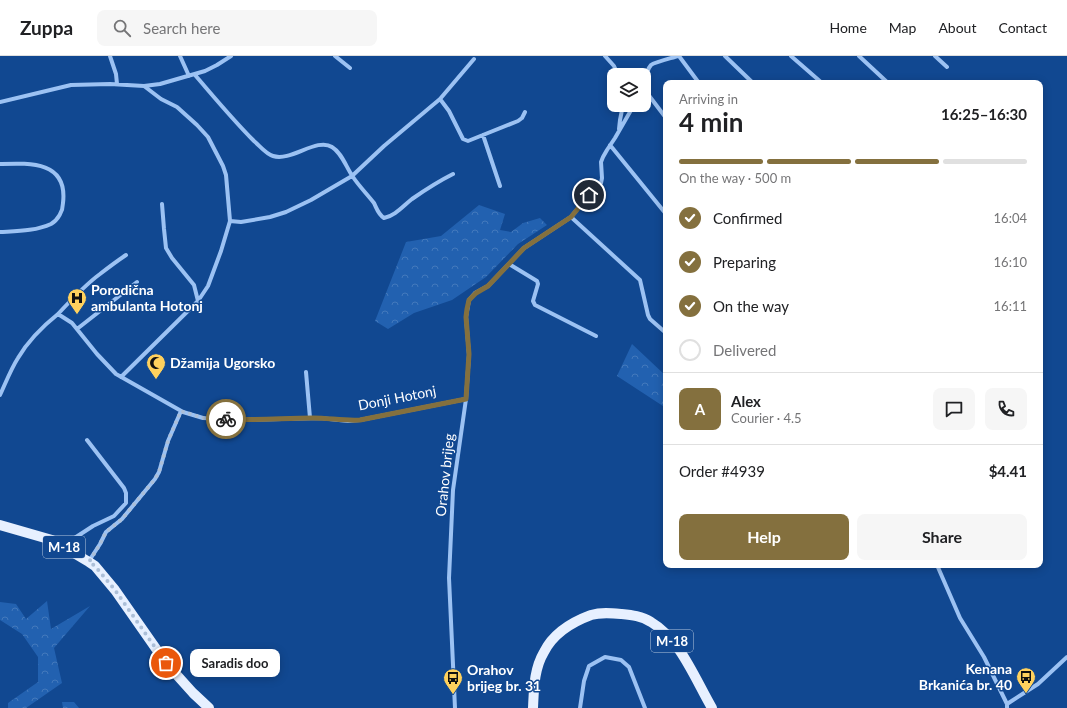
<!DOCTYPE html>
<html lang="en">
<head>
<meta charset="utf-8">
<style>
  body { margin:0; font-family:Lato,sans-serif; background:#f6f6f6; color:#202124; height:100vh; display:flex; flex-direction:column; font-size:15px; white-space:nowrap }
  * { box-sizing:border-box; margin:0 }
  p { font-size:13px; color:#757577 }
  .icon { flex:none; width:22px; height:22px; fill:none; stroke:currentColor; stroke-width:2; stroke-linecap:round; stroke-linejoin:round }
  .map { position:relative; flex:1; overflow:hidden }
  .panel { position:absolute; left:663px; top:24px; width:380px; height:488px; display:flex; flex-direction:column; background:#fff; border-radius:8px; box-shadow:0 2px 10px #0003 }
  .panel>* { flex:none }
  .controls { position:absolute; left:607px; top:12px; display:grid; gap:8px }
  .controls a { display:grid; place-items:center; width:44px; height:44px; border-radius:8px; background:#fff; box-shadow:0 2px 10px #0003; font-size:20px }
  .pin { position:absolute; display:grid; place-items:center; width:34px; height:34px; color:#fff; margin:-17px; border:2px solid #fff; border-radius:50%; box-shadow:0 1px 4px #0007 }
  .courier { position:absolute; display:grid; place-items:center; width:40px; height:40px; margin:-20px; border:3px solid #84703e; border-radius:50%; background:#fff; color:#222; box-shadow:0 1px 5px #0007 }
  .bubble { position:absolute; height:28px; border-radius:8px; background:#fff; box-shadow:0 2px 10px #0003; font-size:13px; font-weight:700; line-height:28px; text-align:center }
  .overview em { font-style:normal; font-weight:700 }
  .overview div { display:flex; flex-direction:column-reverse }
  .overview { display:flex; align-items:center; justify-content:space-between; height:68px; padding:0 16px }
  h1 { font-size:26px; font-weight:700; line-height:30px }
  .bar { display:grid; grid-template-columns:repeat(4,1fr); gap:6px 4px; align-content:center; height:48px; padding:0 16px }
  .bar i { height:5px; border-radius:3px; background:#e0e0e0 }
  .bar .on { background:#84703e }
  .bar p { grid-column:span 4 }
  .line { display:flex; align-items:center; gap:10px; padding:0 16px; border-top:1px solid #e0e0e0 }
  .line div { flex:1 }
  .round { display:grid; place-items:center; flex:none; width:42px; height:42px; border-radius:8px; background:#f6f6f6 }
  ol { padding:0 16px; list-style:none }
  li { display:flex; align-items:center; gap:12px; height:44px }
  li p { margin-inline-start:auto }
  li .icon { padding:4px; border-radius:50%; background:#84703e; color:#fff; stroke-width:4 }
  li:last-child { color:#757577 }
  li i { width:22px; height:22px; border:2px solid #e0e0e0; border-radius:50% }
  .primary-button { display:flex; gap:8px; margin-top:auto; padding:8px 16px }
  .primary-button a { flex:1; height:46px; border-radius:8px; background:#84703e; color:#fff; font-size:16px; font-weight:700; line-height:46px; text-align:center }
  .primary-button a+a { background:#f6f6f6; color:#202124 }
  header { display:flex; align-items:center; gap:24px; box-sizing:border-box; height:56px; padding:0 20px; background:#fff; border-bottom:1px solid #e0e0e0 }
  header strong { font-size:19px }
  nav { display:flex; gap:22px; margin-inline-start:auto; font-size:14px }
  .search { width:280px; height:36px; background:#f6f6f6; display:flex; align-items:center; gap:10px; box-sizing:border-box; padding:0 14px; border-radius:8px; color:#757577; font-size:15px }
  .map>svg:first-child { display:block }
  .forest { fill:url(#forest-crowns) }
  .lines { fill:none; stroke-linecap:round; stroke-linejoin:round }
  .street { stroke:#9cc2f3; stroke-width:4 }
  .primary { stroke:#e7f0ff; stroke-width:10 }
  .done { stroke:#acbfd8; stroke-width:4; stroke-dasharray:0 7.2 }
  .route { stroke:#84703e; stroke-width:5 }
  .labels { text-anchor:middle; stroke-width:3; stroke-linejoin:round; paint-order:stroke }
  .shield { fill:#114891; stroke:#b8c8de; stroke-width:1 }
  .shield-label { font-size:13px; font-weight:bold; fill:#fff }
  .poi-label { font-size:14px; font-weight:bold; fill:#fff; stroke:#114891; text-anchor:start }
  .street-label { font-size:14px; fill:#fff; stroke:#114891 }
</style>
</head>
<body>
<header>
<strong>Zuppa</strong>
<div class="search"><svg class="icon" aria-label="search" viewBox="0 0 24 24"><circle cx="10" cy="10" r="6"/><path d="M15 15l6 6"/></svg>Search here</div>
<nav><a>Home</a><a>Map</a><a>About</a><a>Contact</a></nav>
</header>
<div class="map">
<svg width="1067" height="652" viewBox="0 0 1067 652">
  <defs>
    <pattern id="forest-crowns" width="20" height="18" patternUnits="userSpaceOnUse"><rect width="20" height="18" fill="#2261b0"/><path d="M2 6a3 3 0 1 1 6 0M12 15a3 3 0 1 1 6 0" fill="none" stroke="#4379bc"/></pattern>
  </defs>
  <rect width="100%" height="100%" fill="#114891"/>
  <path class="forest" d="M 479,149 L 505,158 L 500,174 L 511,176 L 523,167 L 540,162 L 547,169 L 518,188 L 486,221 L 452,244 L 414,257 L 388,273 L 375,265 L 406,186 L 441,180 Z
    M 632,288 L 666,320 L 666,352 L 617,320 Z
    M 47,545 L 51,573 L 90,550 L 54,592 L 62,627 L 26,652 L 8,652 L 8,647 L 38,626 L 38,601 L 22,578 L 0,564 L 0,546 L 16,548 L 26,563 Z
    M 62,646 L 74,646 L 79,652 L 63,652 Z"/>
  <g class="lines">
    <path class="street" d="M 110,0 L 116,18 L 117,28
      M 180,0 L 189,20
      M 335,0 L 350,12
      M 605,0 L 614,10 L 618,19
      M 679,0 L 699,27
      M 725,0 L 753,27
      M 791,0 L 822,27
      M 859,0 L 888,27
      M 935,0 L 947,11
      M 195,19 C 214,41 233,64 254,85 C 260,90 266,98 273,100 C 291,106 317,81 332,91 C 342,97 346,111 353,121 C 359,130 367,138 374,147 C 377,153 378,158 384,162 C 395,160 403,150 412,143 C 425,134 439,125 453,118
      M 644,33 C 645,26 646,14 651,9 C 655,6 672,2 678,0
      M 644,33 L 666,62
      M 440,43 L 449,55 L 463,83 L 468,85 L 518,65 L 522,62 L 525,56
      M 0,46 L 71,29 L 110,28 L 144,30 L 160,28 L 205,15 L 217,9 L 231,0
      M 619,73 L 620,64 L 623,49
      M 483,79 L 500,130
      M 610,89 L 666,158
      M 0,108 C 30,107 68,105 63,147 C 63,155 58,164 51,168 C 36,175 17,175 0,176
      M 162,148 L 164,173 L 166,192 L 172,202 L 194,229 L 198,245
      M 571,161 L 640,224 L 648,259 L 650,263 L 666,277
      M 230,165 L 241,166 L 270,161 L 286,156 L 311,144 L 352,120 L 384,90 L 440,43 L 474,3
      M 509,208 L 537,225 L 538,228 L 533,245 L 535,249 L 596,280
      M 58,258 C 71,244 85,229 100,218 C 109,211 117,205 126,199
      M 77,273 L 137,226
      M 306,316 L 310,362
      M 121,321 L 198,245 L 208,230 L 221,195 L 230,165 L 226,119 L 223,110 L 208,81 L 197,69 L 177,51 L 161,43 L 144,30
      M 0,339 C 6,326 11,313 18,302 C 28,285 43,270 58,258 L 72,267 L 97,298 L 116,318 L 183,356 L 203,362 L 242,364 L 320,362 L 348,365 L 360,364 L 466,343
      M 60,488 L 73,483 L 93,470 L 114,460 L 126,447 L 126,437 L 124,432 L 87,384
      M 89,505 L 100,488 L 106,476 L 122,463 L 155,423 L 159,416 L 168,385 L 181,355
      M 937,509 L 960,562 L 984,601 L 1007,648 L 1007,652
      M 1007,648 L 1038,628 L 1067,601
      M 455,652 L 449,522 L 453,434 L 466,343 L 469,299 L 466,261 L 469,244 L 475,237 L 488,230 L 524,192 L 571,161 L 589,139 L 597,132 L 601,127 L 602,122 L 601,106 L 603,101 L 607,94 L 615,82 L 634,49
      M 580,652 L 584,625 L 589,610 L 605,601 L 621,604 L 629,611 L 645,652"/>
    <path class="primary" d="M 0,469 L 52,484 L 89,506 L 95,510 L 115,534 L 166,607 L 193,637 L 209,652
      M 533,652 C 534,632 534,613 544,596 C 553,578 572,566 591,559 C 601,556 611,557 621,558 C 631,559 642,560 651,566 C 680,583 695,623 712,652"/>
  </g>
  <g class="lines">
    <path class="done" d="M 166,607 L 115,534 L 95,510 L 89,506 L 100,488 L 106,476 L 122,463 L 155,423 L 159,416 L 168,385 L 181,355 L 203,362 L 226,363"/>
    <path class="route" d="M 226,363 C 255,365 284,362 313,362 C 329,362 344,365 360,364 L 466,343 L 469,298 L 466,261 L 467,253 L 469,244 L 476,237 L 488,230 L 524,192 L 571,161 L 589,139"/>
  </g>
  <defs>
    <g id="hospital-pin" transform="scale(1)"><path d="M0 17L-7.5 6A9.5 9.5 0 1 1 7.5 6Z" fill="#ffd15d" stroke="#114891"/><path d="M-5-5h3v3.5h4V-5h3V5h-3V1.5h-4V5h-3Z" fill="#111"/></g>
    <g id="mosque-pin" transform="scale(1)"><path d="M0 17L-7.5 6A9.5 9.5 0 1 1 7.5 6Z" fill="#ffd15d" stroke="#114891"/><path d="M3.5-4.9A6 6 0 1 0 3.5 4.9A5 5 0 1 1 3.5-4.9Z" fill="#111"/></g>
    <g id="bus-pin" transform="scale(1)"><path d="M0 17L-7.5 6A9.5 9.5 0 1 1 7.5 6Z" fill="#ffd15d" stroke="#114891"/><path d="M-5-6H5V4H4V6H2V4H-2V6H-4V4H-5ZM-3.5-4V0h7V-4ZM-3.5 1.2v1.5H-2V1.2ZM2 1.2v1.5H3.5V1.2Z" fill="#111"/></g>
  </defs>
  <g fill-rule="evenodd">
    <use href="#hospital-pin" x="77" y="242"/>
    <use href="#mosque-pin" x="156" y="307"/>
    <use href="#bus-pin" x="1026" y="621"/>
    <use href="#bus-pin" x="453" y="622"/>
  </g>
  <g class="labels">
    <g class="shield">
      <rect x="43" y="480" width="42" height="22" rx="3"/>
      <rect x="651" y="574" width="42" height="22" rx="3"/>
    </g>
    <g class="shield-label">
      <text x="64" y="496">M-18</text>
      <text x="672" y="590">M-18</text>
    </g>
    <g class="poi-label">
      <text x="91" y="239">Porodična<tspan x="91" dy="16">ambulanta Hotonj</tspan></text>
      <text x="170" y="312">Džamija Ugorsko</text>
      <text x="1012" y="618" text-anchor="end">Kenana<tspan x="1012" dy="16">Brkanića br. 40</tspan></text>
      <text x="467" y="619">Orahov<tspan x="467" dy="16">brijeg br. 31</tspan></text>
    </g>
    <g class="street-label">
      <text transform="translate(397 342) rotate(-11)" y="5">Donji Hotonj</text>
      <text transform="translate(445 419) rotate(-84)" y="5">Orahov brijeg</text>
    </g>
  </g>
</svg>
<div class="controls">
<a><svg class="icon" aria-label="layers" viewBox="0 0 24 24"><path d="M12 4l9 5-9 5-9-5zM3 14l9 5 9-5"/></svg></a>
</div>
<div class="pin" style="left:166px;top:607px;background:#ea580c"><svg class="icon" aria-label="bag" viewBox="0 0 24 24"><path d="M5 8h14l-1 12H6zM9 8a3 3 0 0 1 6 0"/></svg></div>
<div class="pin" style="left:589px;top:139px;background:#1f2937"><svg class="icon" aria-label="home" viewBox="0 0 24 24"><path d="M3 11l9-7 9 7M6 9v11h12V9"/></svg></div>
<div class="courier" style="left:226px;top:363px"><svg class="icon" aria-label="bike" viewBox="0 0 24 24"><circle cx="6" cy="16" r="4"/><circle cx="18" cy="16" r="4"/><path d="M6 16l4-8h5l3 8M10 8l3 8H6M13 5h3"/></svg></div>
<div class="bubble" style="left:190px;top:593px;width:90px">Saradis doo</div>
<section class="panel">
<div class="overview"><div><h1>4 min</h1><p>Arriving in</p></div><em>16:25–16:30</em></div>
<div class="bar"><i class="on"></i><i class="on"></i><i class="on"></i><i></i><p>On the way · 500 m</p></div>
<ol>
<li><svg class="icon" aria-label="check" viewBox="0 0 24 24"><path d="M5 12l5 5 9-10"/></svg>Confirmed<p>16:04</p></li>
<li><svg class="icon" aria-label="check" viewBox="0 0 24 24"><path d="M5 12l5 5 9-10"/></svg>Preparing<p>16:10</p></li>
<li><svg class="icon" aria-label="check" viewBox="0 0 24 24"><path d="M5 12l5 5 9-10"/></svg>On the way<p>16:11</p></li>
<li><i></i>Delivered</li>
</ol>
<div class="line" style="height:72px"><b class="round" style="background:#84703e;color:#fff">A</b><div><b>Alex</b><p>Courier · 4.5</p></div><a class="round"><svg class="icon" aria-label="chat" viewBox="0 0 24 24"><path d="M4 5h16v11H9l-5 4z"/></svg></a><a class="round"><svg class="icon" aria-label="phone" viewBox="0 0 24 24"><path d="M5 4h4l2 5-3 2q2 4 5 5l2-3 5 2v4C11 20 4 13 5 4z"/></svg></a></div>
<div class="line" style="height:52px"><div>Order #4939</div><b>$4.41</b></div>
<div class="primary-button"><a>Help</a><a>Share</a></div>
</section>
</div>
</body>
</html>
